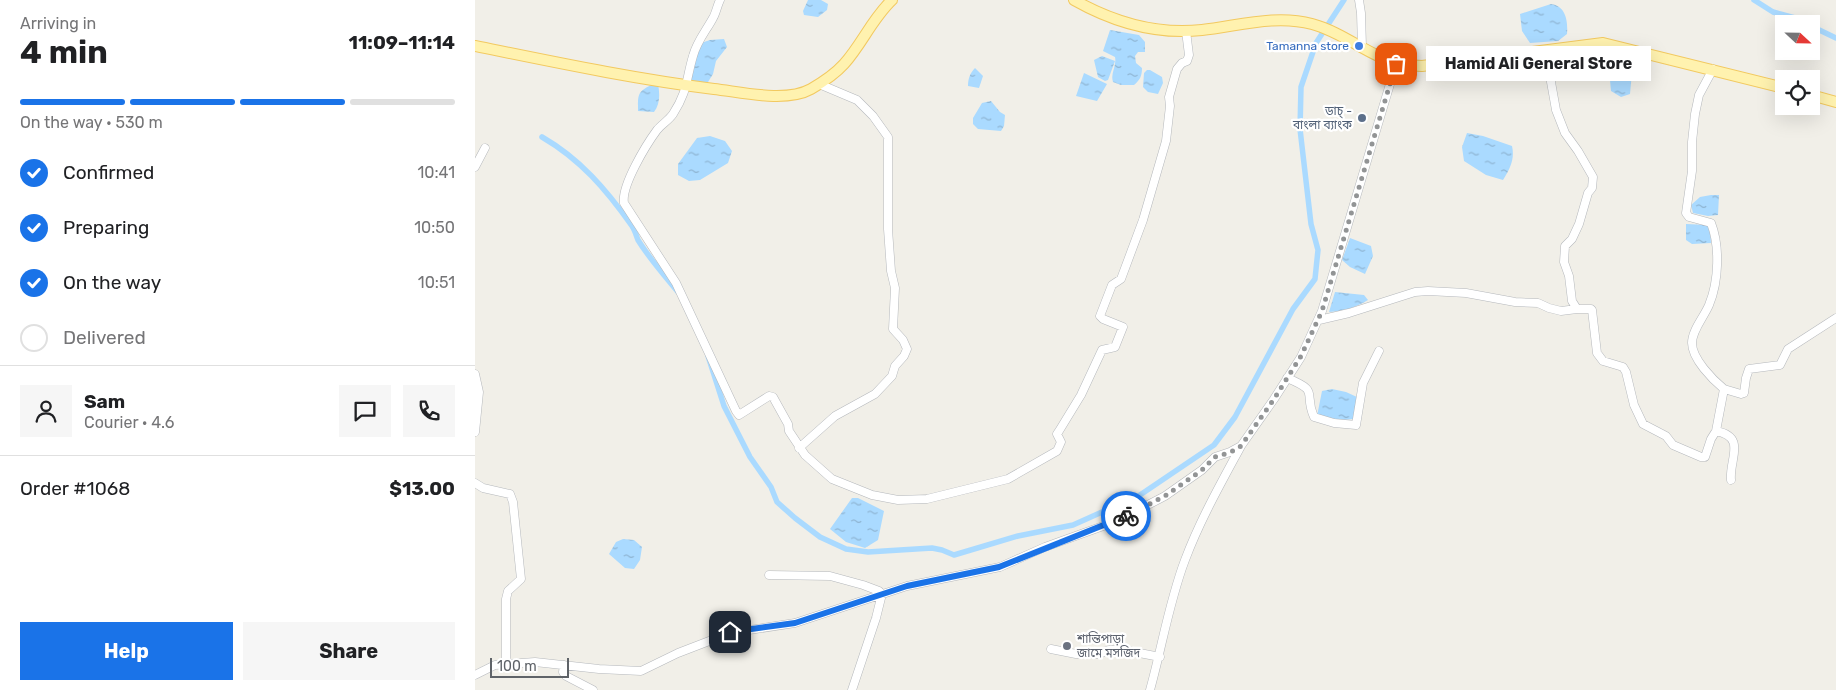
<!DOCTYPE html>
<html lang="en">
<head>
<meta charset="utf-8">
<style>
  body { margin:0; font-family:Rubik,"Noto Sans Bengali",sans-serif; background:#f6f6f6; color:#202124; height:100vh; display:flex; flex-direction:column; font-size:19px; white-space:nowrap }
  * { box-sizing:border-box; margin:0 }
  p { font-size:16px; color:#757577 }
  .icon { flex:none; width:28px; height:28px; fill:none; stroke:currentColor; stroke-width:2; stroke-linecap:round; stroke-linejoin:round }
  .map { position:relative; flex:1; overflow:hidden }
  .details { display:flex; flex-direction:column; background:#fff; width:475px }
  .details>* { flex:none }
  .needle { width:32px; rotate:112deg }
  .buttons { position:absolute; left:1300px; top:15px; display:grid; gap:10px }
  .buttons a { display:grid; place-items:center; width:45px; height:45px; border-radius:0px; background:#fff; box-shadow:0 5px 20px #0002; font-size:25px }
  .scale { position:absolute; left:15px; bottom:12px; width:79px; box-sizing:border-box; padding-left:5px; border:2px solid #5f6368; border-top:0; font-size:14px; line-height:18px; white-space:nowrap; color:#5f6368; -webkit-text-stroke:4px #fff; paint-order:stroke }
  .pin { position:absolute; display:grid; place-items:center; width:42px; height:42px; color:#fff; margin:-21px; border-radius:10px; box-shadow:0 2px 8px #0006 }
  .courier { position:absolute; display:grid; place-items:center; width:50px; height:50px; margin:-25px; border:4px solid #1a73e8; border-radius:50%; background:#fff; color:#222; box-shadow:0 1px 6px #0007 }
  .bubble { position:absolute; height:35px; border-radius:0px; background:#fff; box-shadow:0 5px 20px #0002; font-size:16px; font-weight:700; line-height:35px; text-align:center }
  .overview em { font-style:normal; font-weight:700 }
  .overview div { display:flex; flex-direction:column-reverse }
  .overview { display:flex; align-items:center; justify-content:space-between; height:85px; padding:0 20px }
  h1 { font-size:32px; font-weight:700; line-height:38px }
  .bar { display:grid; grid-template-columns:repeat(4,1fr); gap:8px 5px; align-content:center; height:60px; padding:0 20px }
  .bar i { height:6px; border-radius:4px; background:#e0e0e0 }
  .bar .active { background:#1a73e8 }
  .bar p { grid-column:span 4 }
  .line { display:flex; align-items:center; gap:12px; padding:0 20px; border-top:1px solid #e0e0e0 }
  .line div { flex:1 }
  .round { display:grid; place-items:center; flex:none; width:52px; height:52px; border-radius:0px; background:#f6f6f6 }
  ol { padding:0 20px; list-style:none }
  li { display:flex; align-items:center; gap:15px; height:55px }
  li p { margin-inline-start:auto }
  li .icon { padding:5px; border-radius:50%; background:#1a73e8; color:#fff; stroke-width:4 }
  li:last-child { color:#757577 }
  li i { width:28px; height:28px; border:2px solid #e0e0e0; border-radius:50% }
  .primary-button { display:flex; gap:10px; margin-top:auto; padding:10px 20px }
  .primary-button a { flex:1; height:58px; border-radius:0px; background:#1a73e8; color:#fff; font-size:20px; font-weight:700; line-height:58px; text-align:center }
  .primary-button a+a { background:#f6f6f6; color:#202124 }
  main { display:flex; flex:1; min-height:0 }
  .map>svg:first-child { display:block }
  .water { fill:url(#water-ripples) }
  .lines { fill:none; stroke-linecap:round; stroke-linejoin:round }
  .canal { stroke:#aadaff; stroke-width:5.5 }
  .minor-casing { stroke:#b5b8bc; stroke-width:9 }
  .major-casing { stroke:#f2c960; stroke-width:12 }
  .minor { stroke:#fff; stroke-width:8 }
  .major { stroke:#fff2af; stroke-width:10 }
  .done { stroke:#929495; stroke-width:5; stroke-dasharray:0 9 }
  .route { stroke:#1a73e8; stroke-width:6 }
  .shop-dot { fill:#3f7fe0; stroke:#fff; stroke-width:2 }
  .service-dot { fill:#5c6f8a; stroke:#fff; stroke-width:2 }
  .worship-dot { fill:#6b7280; stroke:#fff; stroke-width:2 }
  .labels { text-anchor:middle; stroke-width:4.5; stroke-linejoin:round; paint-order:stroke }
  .shop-label { font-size:12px; fill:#366cbe; stroke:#fff; text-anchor:end }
  .service-label { font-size:12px; fill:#4e5e75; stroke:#fff; text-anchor:end }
  .worship-label { font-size:12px; fill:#5b616d; stroke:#fff; text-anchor:start }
</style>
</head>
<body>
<main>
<section class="details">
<div class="overview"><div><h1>4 min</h1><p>Arriving in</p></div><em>11:09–11:14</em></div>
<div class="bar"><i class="active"></i><i class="active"></i><i class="active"></i><i></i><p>On the way · 530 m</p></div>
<ol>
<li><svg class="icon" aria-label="check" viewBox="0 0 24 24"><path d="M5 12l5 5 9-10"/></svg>Confirmed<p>10:41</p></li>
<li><svg class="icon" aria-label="check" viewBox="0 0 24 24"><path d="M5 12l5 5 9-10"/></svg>Preparing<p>10:50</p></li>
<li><svg class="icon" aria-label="check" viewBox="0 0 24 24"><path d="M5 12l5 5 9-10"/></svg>On the way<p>10:51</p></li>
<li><i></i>Delivered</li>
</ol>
<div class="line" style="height:90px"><a class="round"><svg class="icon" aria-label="person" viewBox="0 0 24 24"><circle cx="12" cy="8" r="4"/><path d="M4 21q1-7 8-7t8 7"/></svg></a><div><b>Sam</b><p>Courier · 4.6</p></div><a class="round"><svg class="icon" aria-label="chat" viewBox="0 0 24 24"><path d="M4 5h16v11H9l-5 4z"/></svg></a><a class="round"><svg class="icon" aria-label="phone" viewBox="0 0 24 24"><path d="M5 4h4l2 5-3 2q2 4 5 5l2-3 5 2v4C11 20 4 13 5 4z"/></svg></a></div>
<div class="line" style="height:65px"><div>Order #1068</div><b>$13.00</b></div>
<div class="primary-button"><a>Help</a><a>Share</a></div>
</section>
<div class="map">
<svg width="1361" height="690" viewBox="0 0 1361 690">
  <defs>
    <pattern id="water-ripples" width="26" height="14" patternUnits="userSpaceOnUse" patternTransform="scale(1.25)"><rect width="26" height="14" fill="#aadaff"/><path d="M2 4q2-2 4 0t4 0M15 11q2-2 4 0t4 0" fill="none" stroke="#8eb4d2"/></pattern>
  </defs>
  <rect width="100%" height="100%" fill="#f1efe8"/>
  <path class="water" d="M 333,0 L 346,0 L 353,4 L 352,10 L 343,17 L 329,15 L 328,11 Z
    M 1076,4 C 1091,6 1093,21 1092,34 L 1083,41 L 1055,43 L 1047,31 L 1045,14 Z
    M 635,30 L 664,35 L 670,42 L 670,52 L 663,52 L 660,56 L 661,63 L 667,68 C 667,76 665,80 659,85 L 646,85 L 638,82 C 635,73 642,66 640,57 L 628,51 Z
    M 249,39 L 252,47 L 241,61 L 238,74 L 233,82 L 226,83 L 217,81 L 216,74 L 226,43 L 235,40 Z
    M 627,56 L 640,61 L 633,80 L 630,81 L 623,77 L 619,60 Z
    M 500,68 L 508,76 L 504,88 L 493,86 C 493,79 495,73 500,68 Z
    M 1138,69 L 1147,69 L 1157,72 L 1155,94 L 1146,97 L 1136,91 L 1135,80 Z
    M 672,70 L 675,70 L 687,77 L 688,83 L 683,94 L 673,92 L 668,87 L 669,73 Z
    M 609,73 L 632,84 L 622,101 L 601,96 Z
    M 178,84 L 183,84 C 185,94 185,104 179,112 L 163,111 C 163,94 162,92 178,84 Z
    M 516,101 L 525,112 L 530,115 L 529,126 L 526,131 L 503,129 L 498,124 L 498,118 L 507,103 Z
    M 992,133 L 1008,136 L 1037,146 C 1040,159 1035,169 1028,180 L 1011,175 L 989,161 L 987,147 Z
    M 235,136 L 250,141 L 257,151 L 253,163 L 225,180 L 214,181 L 203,175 L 203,164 L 222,138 Z
    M 1236,195 L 1244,195 L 1243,215 L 1233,216 L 1218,213 L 1216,205 L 1225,197 Z
    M 1211,224 L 1233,225 L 1235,229 L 1236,243 L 1217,244 L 1211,240 Z
    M 875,238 L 896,246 L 898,256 L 890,274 L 875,267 L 867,260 Z
    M 860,292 L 889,295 L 893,300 C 880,308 869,311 854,312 Z
    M 857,389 L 871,392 L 882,397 L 879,419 L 867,420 L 842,416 L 847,391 Z
    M 377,498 L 383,498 L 409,511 L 403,540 L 390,548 L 371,542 L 355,529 Z
    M 148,539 L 159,540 L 167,547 L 165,560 L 159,569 L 150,568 L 134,554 L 141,542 Z"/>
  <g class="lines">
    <path class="canal" d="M 1279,0 L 1298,12 L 1320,18 L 1332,24
      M 1336,26 L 1361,38
      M 67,137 C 105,159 131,189 157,226 C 160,230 161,235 163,240 C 174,258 189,275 203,292
      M 233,356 L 249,406 L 275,457 L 296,487 L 302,502 L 320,518 L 345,537 L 371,549 L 393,552 L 457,548 L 467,550 L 479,555 L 543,536 L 598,525 L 665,495 L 739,445 L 760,417 L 818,309 L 840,279 L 843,250 L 836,224 L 825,129 L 826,87 L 841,43 L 869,0"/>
    <g class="minor-casing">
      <path id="minor" d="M 245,0 C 242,6 241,13 238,18 C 231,31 222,41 218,56 C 211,79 213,91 198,114 C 194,120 187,124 182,130 C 171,145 146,186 149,203 L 201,283 L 261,411 L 264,415 L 294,396 L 298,397 L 313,424 L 314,431 L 330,455 L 357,479 L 397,495 L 423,500 L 452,499 L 533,479 L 582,451 L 586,442 L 582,434 L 584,431 L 606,395 L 627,350 L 640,347 L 648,327 L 628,319 L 625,316 L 637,285 L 646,279 L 668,220 L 691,141 L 695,106 L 694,97 L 702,69 L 707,63 L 712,61 L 714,55 L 711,31
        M 884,0 L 886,13 L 887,47
        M 1074,50 L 1076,82 L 1081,110 L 1090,133 L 1103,151 L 1118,177 L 1117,188 L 1113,193 L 1104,224 L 1097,239 L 1090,246 L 1089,262 L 1094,276 L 1097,301 L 1102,309 L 1116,309 L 1117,310 L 1122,353 L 1128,361 L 1148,367 L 1151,372 L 1159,405 L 1168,424 L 1191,436 L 1198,445 L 1226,457 L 1230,457 L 1236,439 L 1241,431
        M 1238,69 L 1224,95 L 1220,114 L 1217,142 L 1217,171 L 1211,213 L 1214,217 L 1236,223 C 1245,246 1244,281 1234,305 C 1229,317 1217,330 1217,343 C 1217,359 1238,380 1249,389
        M 0,167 L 10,148
        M 844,320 L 874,313 L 940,292 L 953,291 L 991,293 L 1040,302 L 1063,303 L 1074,308 L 1086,311 L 1102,309
        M 0,374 L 4,392 L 0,432
        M 812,378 C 846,392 828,392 839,417 L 859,423 L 881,425 L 888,383 L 904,351
        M 324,448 L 360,416 L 400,394 L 417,376 L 420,366 L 429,356 L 432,349 L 428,340 L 418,329 L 420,288 L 416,271 L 413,229 L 413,137 L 398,116 L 382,100 L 344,84
        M 1256,480 C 1254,459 1272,437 1241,431 L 1249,389 L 1266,394 L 1269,393 L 1271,378 L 1274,369 L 1305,365 L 1313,349 L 1361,318
        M 0,483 L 8,488 L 35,494 L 38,502 L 46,579 L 33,591 L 31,599 L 31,664
        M 294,575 L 355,576 L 388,585 L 404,591 L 407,594 L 401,618 L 377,690
        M 576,649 L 601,654 L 624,654 L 634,650 L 649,650 L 685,657
        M 89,665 L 88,672 L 91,676 L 118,690
        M 0,675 L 20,665 L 60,662 L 124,669 L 166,671 L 203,653 L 255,633 L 320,623 L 432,586 L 525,567 L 570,547 L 642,521 L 690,496 L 727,470 L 740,457 L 755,452 L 766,446 L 799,399 L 826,357 L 847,311 L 921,64
        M 675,690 C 687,647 694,602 710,560 C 725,520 746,483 766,446"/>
    </g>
    <g class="major-casing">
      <path id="major" d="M 599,0 C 638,22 682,35 727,30 C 763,26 801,14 837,24 C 867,32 892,54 920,63 C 928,66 938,65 947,66 L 1128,43 L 1309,88
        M 0,46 C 79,62 159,79 239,89 C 266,92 311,103 336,89 C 348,82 360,74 369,64 C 387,44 397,19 417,0
        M 1336,95 L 1361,102"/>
    </g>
    <use href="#minor" class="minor"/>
    <use href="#major" class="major"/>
  </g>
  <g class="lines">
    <path class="done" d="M 651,516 L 690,496 L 727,470 L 740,457 L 756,452 L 766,446 L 799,399 L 826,356 L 847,311 L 921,64"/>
    <path class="route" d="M 255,632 L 320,623 L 432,586 L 524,567 L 651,516"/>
  </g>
  <circle class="shop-dot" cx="884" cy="46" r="5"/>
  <circle class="service-dot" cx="887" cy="118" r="5"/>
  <circle class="worship-dot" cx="592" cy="646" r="5"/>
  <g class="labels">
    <g class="shop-label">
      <text x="874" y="50">Tamanna store</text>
    </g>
    <g class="service-label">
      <text x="877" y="115">ডাচ্ -<tspan x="877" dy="14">বাংলা ব্যাংক</tspan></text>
    </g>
    <g class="worship-label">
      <text x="602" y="643">শান্তিপাড়া<tspan x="602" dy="14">জামে মসজিদ</tspan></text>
    </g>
  </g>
</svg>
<div class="buttons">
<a><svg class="needle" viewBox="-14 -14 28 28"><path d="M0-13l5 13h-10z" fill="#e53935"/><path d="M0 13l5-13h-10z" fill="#757577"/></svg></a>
<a><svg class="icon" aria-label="locate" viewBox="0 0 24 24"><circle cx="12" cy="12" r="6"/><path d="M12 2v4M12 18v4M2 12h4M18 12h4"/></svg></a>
</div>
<div class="scale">100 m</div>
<div class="pin" style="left:921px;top:64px;background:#ea580c"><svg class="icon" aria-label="bag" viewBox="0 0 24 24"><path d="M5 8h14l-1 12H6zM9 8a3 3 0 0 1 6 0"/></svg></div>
<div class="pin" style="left:255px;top:632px;background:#1f2937"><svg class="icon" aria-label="home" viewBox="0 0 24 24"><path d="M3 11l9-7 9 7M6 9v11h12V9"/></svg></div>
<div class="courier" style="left:651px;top:516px"><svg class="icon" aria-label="bike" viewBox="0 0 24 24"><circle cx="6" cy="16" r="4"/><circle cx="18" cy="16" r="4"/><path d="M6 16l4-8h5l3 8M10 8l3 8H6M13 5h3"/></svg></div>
<div class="bubble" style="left:951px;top:46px;width:225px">Hamid Ali General Store</div>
</div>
</main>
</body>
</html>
